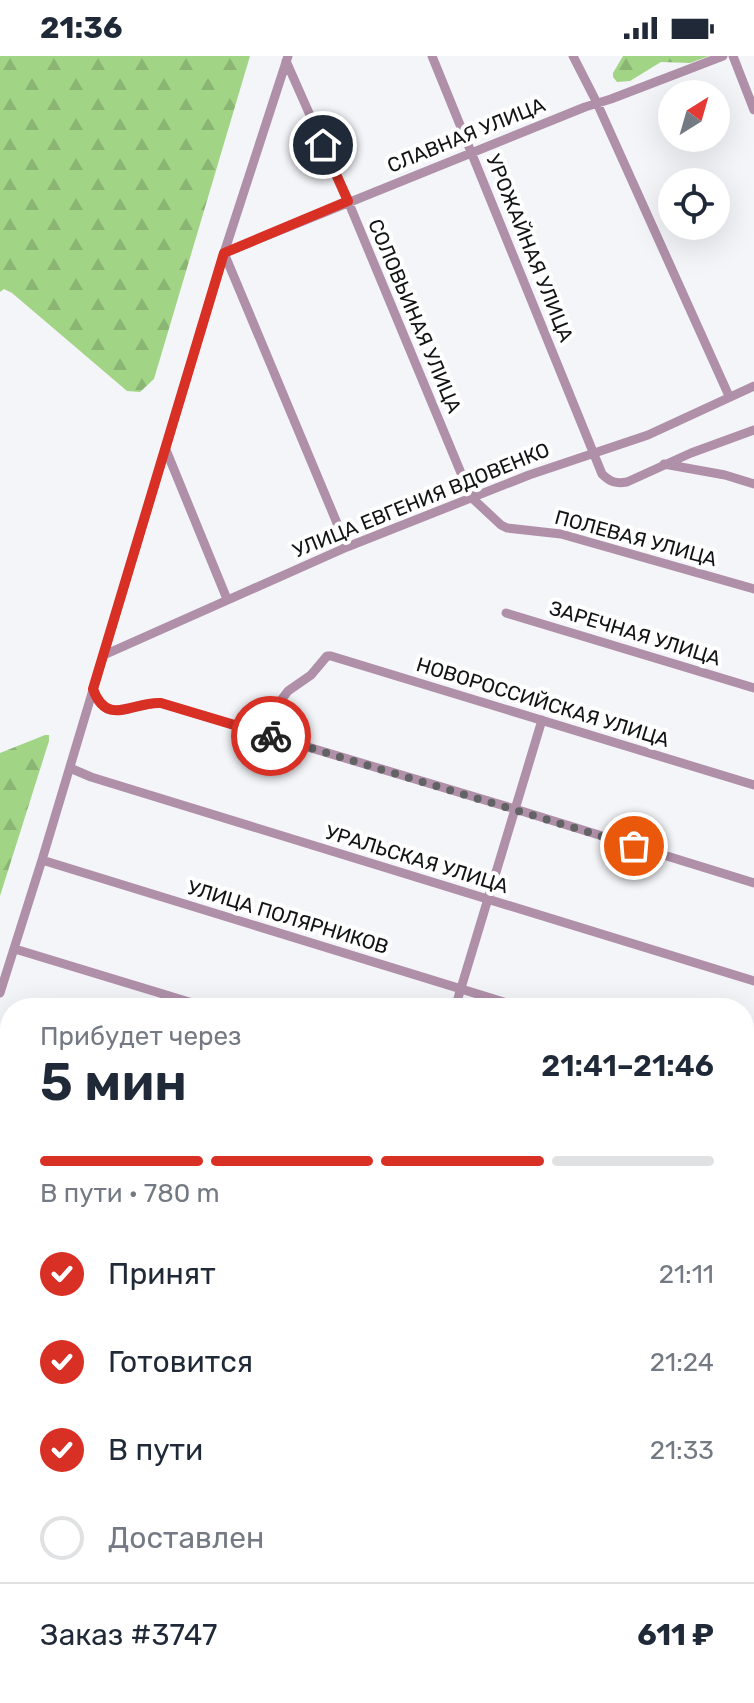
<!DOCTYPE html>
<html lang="ru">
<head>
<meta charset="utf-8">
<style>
  body { margin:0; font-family:Rubik,sans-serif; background:#f6f6f7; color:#1f2937; height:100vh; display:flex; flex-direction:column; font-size:30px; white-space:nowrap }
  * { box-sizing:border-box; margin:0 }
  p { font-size:26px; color:#747a83 }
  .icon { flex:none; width:44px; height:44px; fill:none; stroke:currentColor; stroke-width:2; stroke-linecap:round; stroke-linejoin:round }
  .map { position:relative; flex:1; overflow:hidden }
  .sheet { position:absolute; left:0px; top:942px; width:754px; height:706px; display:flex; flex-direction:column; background:#fff; border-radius:32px 32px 0 0; box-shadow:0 8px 32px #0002 }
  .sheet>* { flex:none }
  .needle { width:52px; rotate:37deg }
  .controls { position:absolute; left:658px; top:24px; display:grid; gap:16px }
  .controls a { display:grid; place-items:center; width:72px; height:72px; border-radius:50%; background:#fff; box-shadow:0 8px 32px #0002; font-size:40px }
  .pin { position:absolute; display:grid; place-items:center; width:68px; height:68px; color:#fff; margin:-34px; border:4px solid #fff; border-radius:50%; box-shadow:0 2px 8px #0007 }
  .courier { position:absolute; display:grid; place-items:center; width:80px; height:80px; margin:-40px; border:6px solid #d93025; border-radius:50%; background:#fff; color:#222; box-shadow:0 2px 10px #0007 }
  .summary em { font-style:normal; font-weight:600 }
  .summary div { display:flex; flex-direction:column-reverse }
  .summary { display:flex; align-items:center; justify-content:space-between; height:136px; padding:0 40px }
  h1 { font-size:52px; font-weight:600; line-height:60px }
  .bar { display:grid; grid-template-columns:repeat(4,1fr); gap:12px 8px; align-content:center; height:96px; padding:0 40px }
  .bar i { height:10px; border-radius:6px; background:#e0e1e3 }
  .bar .current { background:#d93025 }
  .bar p { grid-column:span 4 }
  .line { display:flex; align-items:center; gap:20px; padding:0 40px; border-top:2px solid #e0e1e3 }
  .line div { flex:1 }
  ol { padding:0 40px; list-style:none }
  li { display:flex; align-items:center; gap:24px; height:88px }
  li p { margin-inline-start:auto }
  li .icon { padding:8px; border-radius:50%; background:#d93025; color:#fff; stroke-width:4 }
  li:last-child { color:#747a83 }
  li i { width:44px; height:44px; border:4px solid #e0e1e3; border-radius:50% }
  .status { display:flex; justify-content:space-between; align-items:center; height:56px; padding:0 40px; background:#fff; direction:ltr }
  .status svg { height:22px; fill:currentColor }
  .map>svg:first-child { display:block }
  .grass { fill:url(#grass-dots) }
  .forest { fill:url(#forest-firs) }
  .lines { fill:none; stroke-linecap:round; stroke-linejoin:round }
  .minor { stroke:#b090a9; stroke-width:9 }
  .major { stroke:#723b6a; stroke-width:11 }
  .done { stroke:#626365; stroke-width:8; stroke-dasharray:0 14.4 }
  .route { stroke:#d93025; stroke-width:10 }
  .labels { text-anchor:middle; stroke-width:8; stroke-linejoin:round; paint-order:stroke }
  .street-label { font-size:20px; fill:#131415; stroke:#fff }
</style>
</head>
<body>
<div class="status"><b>21:36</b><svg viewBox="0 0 49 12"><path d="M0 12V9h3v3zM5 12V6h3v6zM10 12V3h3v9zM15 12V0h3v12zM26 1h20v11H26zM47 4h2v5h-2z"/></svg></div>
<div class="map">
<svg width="754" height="1647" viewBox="0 0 754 1647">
  <defs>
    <pattern id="grass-dots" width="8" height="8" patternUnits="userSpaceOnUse" patternTransform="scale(2)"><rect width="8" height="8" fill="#aecd9e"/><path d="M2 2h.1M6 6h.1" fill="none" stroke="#95af87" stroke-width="1.8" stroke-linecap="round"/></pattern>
    <pattern id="forest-firs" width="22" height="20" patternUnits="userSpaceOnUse" patternTransform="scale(2)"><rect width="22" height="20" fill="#a2d486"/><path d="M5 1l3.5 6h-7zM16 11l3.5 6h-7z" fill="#8bb573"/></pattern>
  </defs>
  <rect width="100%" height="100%" fill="#f4f5f9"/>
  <path class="grass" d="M 20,1638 L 645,1638 L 640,1647 L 17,1647 Z"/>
  <path class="forest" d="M 0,0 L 250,0 L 154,323 L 140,336 L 127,335 L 12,237 L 4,233 L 0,236 Z
    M 623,0 L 709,0 L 690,7 L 661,6 L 630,25 L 617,26 L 613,21 L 613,17 Z
    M 45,679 L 49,679 L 49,685 L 0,840 L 0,697 Z
    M 0,1219 L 10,1222 L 10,1307 L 5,1305 L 0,1299 L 4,1278 L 3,1272 L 0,1269 Z
    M 744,1380 L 754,1384 L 754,1421 L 744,1437 Z
    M 7,1497 L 10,1498 L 10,1638 L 13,1638 L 9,1647 L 0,1647 L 0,1504 Z"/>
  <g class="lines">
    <path class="minor" d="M 432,0 L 602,418 C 610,426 616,428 627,426 L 691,397 L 754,374
      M 573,0 L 597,47 L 729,340
      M 733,0 L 754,54
      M 286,5 L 348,145 L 471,441 L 501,469 L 507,472 L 561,478 L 754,533
      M 166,394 L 227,543
      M 664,408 L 725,419 L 754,428
      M 347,491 L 224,197 L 585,51 L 611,43 L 723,0
      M 506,557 L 754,632
      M 104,599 L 347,491 L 529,419 L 648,379 L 754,330
      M 93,633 C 106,672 134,646 161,647 L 515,753 L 754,827
      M 257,676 L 288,635 L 311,619 L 327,600 L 331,600 L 754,729
      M 70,712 L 91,721 L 754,925
      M 42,804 L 523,952
      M 15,893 L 209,952
      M 0,937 L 42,804 L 224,197 L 288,0
      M 455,952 L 542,664
      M 0,991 L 10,994
      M 744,1020 L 754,1023
      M 0,1065 L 10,1068
      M 744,1116 L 754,1119
      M 0,1134 L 10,1138
      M 744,1227 L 754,1198
      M 744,1369 L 754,1372
      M 744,1494 L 754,1500
      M 239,1638 L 268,1647
      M 498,1638 L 550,1647
      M 22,1647 L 25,1638
      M 114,1647 L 117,1638
      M 193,1647 L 196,1638
      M 583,1647 L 587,1638"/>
    <path class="major" d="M 744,1490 L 754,1473
      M 651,1647 L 656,1638"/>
  </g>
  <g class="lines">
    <path class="done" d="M 271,680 L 634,790"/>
    <path class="route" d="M 271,680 L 161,647 C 133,645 107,672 93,633 L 224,197 L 348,145 L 323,89"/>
  </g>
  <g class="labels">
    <g class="street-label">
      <text transform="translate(466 79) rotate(-22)" y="7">СЛАВНАЯ УЛИЦА</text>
      <text transform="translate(530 192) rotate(68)" y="7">УРОЖАЙНАЯ УЛИЦА</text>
      <text transform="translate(415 260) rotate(67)" y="7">СОЛОВЬИНАЯ УЛИЦА</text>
      <text transform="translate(421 444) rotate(-22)" y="7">УЛИЦА ЕВГЕНИЯ ВДОВЕНКО</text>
      <text transform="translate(636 482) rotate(15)" y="7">ПОЛЕВАЯ УЛИЦА</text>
      <text transform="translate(635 577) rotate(17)" y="7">ЗАРЕЧНАЯ УЛИЦА</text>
      <text transform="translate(543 646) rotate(17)" y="7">НОВОРОССИЙСКАЯ УЛИЦА</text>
      <text transform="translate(417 803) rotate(17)" y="7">УРАЛЬСКАЯ УЛИЦА</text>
      <text transform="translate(288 861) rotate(17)" y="7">УЛИЦА ПОЛЯРНИКОВ</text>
    </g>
  </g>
</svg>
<div class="controls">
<a><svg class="needle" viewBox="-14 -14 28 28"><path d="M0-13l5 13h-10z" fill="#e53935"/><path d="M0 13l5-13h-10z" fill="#747a83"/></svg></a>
<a><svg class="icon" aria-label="locate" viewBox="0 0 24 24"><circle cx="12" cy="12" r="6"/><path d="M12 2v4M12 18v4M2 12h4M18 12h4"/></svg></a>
</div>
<div class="pin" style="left:634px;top:790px;background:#ea580c"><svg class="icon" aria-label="bag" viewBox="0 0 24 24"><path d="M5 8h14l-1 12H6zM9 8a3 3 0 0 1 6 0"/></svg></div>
<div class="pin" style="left:323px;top:89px;background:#1f2937"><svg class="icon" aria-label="home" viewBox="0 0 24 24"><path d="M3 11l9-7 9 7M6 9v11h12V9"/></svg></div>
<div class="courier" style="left:271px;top:680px"><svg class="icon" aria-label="bike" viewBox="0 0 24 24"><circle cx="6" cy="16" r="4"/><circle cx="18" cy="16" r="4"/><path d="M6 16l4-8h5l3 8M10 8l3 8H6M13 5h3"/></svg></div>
<section class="sheet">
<div class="summary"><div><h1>5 мин</h1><p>Прибудет через</p></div><em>21:41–21:46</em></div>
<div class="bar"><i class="current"></i><i class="current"></i><i class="current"></i><i></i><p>В пути · 780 m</p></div>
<ol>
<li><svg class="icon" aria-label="check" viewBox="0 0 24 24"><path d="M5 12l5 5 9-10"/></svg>Принят<p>21:11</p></li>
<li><svg class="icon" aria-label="check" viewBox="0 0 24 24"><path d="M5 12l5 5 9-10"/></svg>Готовится<p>21:24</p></li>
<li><svg class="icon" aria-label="check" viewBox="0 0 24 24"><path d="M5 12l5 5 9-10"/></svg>В пути<p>21:33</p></li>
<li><i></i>Доставлен</li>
</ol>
<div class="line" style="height:104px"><div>Заказ #3747</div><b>611 ₽</b></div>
</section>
</div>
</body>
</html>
